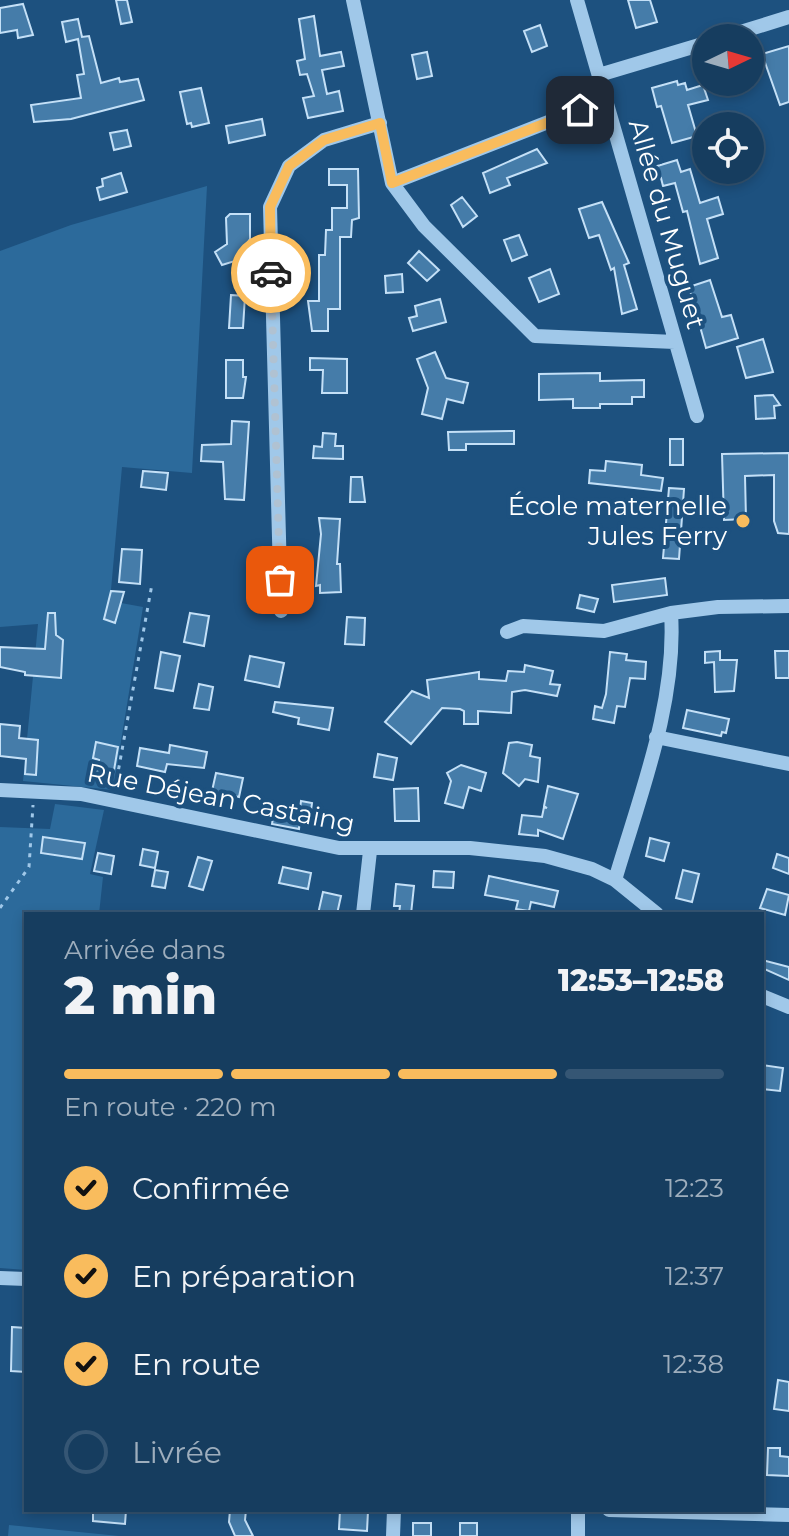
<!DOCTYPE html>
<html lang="fr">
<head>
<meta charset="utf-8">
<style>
  body { margin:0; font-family:Montserrat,sans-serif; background:#1f4465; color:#f1f3f6; height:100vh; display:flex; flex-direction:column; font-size:30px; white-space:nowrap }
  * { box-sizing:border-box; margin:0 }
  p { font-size:26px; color:#9eaebd }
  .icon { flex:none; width:44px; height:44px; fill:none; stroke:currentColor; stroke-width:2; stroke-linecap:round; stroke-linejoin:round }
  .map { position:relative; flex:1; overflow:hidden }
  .details { position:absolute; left:24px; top:912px; width:740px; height:600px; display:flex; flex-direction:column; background:#163d5f; border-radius:0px; box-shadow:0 4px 12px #0003,0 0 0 2px #355674 }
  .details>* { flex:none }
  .needle { width:52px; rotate:85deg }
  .controls { position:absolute; left:692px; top:24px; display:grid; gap:16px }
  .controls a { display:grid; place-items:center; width:72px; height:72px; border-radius:50%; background:#163d5f; box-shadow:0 4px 12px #0003,0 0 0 2px #355674; font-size:40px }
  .pin { position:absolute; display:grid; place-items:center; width:68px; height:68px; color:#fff; margin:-34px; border-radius:16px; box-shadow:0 4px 12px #0006 }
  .courier { position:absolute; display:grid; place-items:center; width:80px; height:80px; margin:-40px; border:6px solid #f9bc5d; border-radius:50%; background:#fff; color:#222; box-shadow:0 2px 10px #0007 }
  .overview em { font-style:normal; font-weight:800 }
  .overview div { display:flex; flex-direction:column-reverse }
  .overview { display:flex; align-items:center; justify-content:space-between; height:136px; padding:0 40px }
  h1 { font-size:52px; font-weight:800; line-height:60px }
  .bar { display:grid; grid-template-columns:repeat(4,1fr); gap:12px 8px; align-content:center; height:96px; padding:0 40px }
  .bar i { height:10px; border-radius:6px; background:#355674 }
  .bar .active { background:#f9bc5d }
  .bar p { grid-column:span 4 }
  ol { padding:0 40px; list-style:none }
  li { display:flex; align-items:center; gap:24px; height:88px }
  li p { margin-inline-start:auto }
  li .icon { padding:8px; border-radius:50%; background:#f9bc5d; color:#111; stroke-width:4 }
  li:last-child { color:#9eaebd }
  li i { width:44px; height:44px; border:4px solid #355674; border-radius:50% }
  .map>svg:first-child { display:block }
  .green { fill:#2c6a9b }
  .building { fill:#457ca9; stroke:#c4e0f7; stroke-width:2 }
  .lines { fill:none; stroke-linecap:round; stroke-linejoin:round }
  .path { stroke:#a0c8e9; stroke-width:3; stroke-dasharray:4 6; stroke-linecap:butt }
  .minor { stroke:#a0c8e9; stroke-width:14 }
  .done { stroke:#b0c2d2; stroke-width:8; stroke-dasharray:0 14.4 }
  .route { stroke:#f9bc5d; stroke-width:10 }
  .poi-dot { fill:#f9bc5d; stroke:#1d517f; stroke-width:3 }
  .labels { text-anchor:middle; stroke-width:8; stroke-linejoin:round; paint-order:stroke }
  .street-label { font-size:26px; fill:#fff; stroke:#1d517f }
  .poi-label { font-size:26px; fill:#fff; stroke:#1d517f; text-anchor:end }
</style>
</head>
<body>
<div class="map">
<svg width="789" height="1536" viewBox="0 0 789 1536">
  <rect width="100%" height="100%" fill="#1d517f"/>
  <path class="green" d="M 207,186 L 192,473 L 122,467 L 110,601 L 143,607 L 113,790 L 23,781 L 38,624 L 0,627 L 0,251 L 71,225 Z
    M 55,804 L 104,810 L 90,874 L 103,877 L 99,914 L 26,914 L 26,1270 L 0,1268 L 0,827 L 50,829 Z
    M 9,1525 L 119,1536 L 8,1536 Z"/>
  <path class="building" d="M 116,0 L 127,0 L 132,22 L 121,24 Z
    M 628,0 L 650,0 L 657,22 L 636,28 Z
    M 23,4 L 33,35 L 18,38 L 17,30 L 0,33 L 0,8 Z
    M 314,16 L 320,56 L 341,52 L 344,66 L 322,70 L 327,94 L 339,91 L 343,111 L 308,118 L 303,98 L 314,96 L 307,74 L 300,75 L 297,61 L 305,59 L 299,19 Z
    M 78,19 L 82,37 L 89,36 L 101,83 L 119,78 L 120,82 L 138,79 L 144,100 L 71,119 L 34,122 L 31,105 L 81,98 L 77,75 L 84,74 L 78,39 L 66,42 L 62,22 Z
    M 540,25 L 547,46 L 532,52 L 524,31 Z
    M 789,46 L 789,102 L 780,105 L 762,54 Z
    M 427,52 L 432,76 L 417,79 L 412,55 Z
    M 677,81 L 678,85 L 685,83 L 687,90 L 703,85 L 708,100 L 688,105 L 697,136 L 672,143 L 661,106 L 657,107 L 652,88 Z
    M 201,88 L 209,123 L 192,127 L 191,123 L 187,124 L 180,92 Z
    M 262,119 L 265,135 L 229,143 L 226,126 Z
    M 127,130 L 131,146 L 114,150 L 110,133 Z
    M 537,149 L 547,163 L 507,178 L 510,185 L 490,193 L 483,173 Z
    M 677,160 L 681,172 L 690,169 L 700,203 L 718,197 L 723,214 L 707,219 L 718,258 L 700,264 L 687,211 L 683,212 L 675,183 L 663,186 L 661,178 L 657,179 L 654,167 Z
    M 329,169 L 358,169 L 359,218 L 352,220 L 351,237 L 340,237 L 340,309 L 328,309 L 328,331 L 312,331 L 308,301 L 319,301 L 319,255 L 325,255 L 326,230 L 332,230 L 332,208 L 347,208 L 347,185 L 329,185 Z
    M 121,173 L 127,192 L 100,200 L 97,188 L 103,186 L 102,179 Z
    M 462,197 L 477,216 L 463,227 L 451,205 Z
    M 602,202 L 629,263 L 624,265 L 637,309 L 622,314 L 614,268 L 611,270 L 599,235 L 589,238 L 579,209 Z
    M 230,214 L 250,214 L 250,239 L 235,261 L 222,265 L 215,252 L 227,244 L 226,218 Z
    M 519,235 L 527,255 L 512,261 L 504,240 Z
    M 419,251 L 439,270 L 427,281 L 408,263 Z
    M 550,269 L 559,294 L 539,302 L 529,278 Z
    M 402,274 L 403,292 L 386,293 L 385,276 Z
    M 710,280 L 722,317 L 731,315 L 738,338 L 706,348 L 689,287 Z
    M 231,295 L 245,296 L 243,328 L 229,328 Z
    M 440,299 L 446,322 L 413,331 L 409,318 L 417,316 L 415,306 Z
    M 763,339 L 773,372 L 746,378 L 737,347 Z
    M 435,352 L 446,378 L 468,383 L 463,403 L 447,399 L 442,419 L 422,414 L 428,388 L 417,359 Z
    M 310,358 L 347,359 L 347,393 L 322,393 L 323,370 L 310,370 Z
    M 226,360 L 243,360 L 243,377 L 246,377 L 243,398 L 226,398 Z
    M 600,373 L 600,381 L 644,380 L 644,397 L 632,397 L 632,404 L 600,404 L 600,408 L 573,408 L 573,399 L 539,400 L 539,374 Z
    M 773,395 L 780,405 L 774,406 L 775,418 L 756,419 L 755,396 Z
    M 232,421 L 249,422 L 244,500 L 225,499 L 223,462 L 201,461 L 202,445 L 231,444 Z
    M 514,431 L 514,444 L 466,444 L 466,450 L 449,450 L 448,432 Z
    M 323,433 L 336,434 L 335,446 L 343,446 L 343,459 L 313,458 L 314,446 L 322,447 Z
    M 670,439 L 683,439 L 683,465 L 670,465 Z
    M 789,453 L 789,534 L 778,533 L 774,521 L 774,475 L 745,476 L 746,519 L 724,520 L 722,454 Z
    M 606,461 L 642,465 L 641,475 L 663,478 L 661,491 L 589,483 L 590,470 L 605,471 Z
    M 143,471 L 168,473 L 166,490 L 141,487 Z
    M 351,477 L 362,477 L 365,502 L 350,502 Z
    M 669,488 L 684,489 L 679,559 L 663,558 Z
    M 319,518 L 340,519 L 337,564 L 340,564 L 341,592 L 320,593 L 320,585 L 316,586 L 321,534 Z
    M 122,549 L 142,550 L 140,584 L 119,582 Z
    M 665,578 L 667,595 L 614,602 L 612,585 Z
    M 111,591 L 124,592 L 115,623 L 104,619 Z
    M 580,595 L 598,599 L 594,612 L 577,608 Z
    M 48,613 L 55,613 L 56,635 L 63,640 L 61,678 L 25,675 L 25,672 L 0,667 L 0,647 L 45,649 Z
    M 190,613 L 209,616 L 204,646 L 184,642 Z
    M 347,617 L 365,618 L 364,645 L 345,644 Z
    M 720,651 L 720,660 L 737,660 L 734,691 L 715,692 L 714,662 L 705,663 L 705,652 Z
    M 775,651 L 789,651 L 789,678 L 776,678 Z
    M 161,652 L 180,656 L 173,691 L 155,688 Z
    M 610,652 L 627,654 L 626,660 L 646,662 L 645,679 L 630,678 L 625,707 L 617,706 L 614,723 L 593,719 L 595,706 L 602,708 L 606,694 Z
    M 250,656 L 284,663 L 279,687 L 245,680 Z
    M 525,665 L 553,671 L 550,684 L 560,685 L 557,696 L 525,690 L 512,692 L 511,713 L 478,711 L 478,724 L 464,724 L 464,711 L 460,709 L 442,708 L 411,744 L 385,722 L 412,691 L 429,698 L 427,680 L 479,672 L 479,679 L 506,681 L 508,671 L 524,672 Z
    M 199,684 L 213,687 L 209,710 L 194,708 Z
    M 275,702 L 333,708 L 329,730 L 298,724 L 299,718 L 273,712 Z
    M 687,710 L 729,719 L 726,733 L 722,732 L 721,736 L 683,728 Z
    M 0,724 L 20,726 L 19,738 L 38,740 L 36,775 L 25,774 L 26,759 L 0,756 Z
    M 96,742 L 118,747 L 113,776 L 96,773 L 99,760 L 93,758 Z
    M 517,742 L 532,745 L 530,756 L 540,758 L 538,782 L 525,779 L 519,786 L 503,773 L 509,743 Z
    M 170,745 L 207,752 L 204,768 L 167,764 L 165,772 L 137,766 L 140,748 L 169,753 Z
    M 378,754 L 397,758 L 393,780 L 374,777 Z
    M 461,765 L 486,773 L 481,791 L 469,787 L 463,808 L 445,803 L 451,781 L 447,773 Z
    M 216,773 L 243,778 L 239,797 L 212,791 Z
    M 548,786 L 578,794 L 563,839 L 538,830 L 538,836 L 519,834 L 522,815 L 542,817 L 544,807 L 547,808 L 544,806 Z
    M 418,788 L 419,821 L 395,821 L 394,789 Z
    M 301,801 L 312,803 L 311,811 L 327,814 L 325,823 L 300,820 L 299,829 L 272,824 L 274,812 L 279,813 L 280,806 L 300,809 Z
    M 43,837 L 85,843 L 82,859 L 41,853 Z
    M 650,838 L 669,843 L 664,861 L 646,856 Z
    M 143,849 L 158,852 L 155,868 L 140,865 Z
    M 98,853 L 114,856 L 111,874 L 94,871 Z
    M 777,854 L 789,858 L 789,874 L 773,868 Z
    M 198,857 L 212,861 L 203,890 L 189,886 Z
    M 283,867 L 311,873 L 308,889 L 279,883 Z
    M 155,870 L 168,872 L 165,888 L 152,886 Z
    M 683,870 L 699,874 L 692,902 L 676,898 Z
    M 434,871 L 454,872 L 453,888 L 433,887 Z
    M 489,876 L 558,891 L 554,907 L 531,902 L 529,911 L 516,909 L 518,901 L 485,895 Z
    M 396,884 L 414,886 L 411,914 L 399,914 L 400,906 L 394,906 Z
    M 767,889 L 789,895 L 785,915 L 760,908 Z
    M 323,892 L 341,896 L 337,914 L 318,914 Z
    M 762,960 L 789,967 L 789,980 L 762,968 Z
    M 762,1065 L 783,1068 L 780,1091 L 762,1089 Z
    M 12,1327 L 26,1328 L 26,1372 L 11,1371 Z
    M 778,1380 L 789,1382 L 789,1411 L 774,1409 Z
    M 768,1448 L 780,1448 L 780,1456 L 789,1457 L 789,1476 L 767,1475 Z
    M 93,1510 L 126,1510 L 125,1524 L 93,1521 Z
    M 230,1510 L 246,1510 L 245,1520 L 253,1536 L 235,1536 L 229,1522 Z
    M 340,1510 L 368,1511 L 367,1531 L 339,1529 Z
    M 413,1523 L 431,1523 L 431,1536 L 413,1536 Z
    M 460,1523 L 477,1523 L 477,1536 L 460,1536 Z"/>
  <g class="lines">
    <path class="path" d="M 115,789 L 152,584
      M 0,908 L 29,867 L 33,805"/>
    <path class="minor" d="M 353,0 L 392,183
      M 577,0 L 697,416
      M 721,38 L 789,17
      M 599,75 L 706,43
      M 607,99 L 392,183 L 424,226 L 535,336 L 675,342
      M 281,611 L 270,207 L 289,166 L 324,140 L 380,123
      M 507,632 L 523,626 L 604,631 L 671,613 L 718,607 L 789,606
      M 656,737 L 789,764
      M 0,790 L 81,794 L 339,848 L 470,848 L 545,856 L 592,869 L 615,880 L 657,914
      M 615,880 C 640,795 677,702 671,613
      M 363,914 L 370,851
      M 762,996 L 789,1007
      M 0,1278 L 26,1279
      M 609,1510 L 789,1515
      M 393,1536 L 394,1510
      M 578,1536 L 578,1510"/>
  </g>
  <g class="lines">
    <path class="done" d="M 271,273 L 280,580"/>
    <path class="route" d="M 271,273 L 270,207 L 289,166 L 324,140 L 380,123 L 392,183 L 580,110"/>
  </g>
  <circle class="poi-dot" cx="743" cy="521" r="8"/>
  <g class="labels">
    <g class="street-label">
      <text transform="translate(667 224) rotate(74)" y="9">Allée du Muguet</text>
      <text transform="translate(221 798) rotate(11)" y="9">Rue Déjean Castaing</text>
    </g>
    <g class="poi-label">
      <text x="727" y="515">École maternelle<tspan x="727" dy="30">Jules Ferry</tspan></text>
    </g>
  </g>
</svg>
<div class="controls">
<a><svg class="needle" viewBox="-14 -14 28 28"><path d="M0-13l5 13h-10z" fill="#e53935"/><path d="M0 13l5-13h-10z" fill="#9eaebd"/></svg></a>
<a><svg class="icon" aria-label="locate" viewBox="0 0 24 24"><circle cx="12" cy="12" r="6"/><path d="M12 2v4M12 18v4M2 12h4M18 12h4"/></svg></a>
</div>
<div class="pin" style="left:280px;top:580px;background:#ea580c"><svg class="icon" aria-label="bag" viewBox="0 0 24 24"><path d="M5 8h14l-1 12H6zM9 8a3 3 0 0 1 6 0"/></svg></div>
<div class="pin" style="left:580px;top:110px;background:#1f2937"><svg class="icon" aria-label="home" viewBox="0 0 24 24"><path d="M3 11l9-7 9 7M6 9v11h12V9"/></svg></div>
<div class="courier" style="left:271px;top:273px"><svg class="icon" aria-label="car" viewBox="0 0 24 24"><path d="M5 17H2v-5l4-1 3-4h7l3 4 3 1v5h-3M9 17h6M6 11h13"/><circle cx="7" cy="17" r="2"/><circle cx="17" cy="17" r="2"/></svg></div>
<section class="details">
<div class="overview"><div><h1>2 min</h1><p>Arrivée dans</p></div><em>12:53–12:58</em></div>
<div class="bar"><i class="active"></i><i class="active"></i><i class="active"></i><i></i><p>En route · 220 m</p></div>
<ol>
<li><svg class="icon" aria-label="check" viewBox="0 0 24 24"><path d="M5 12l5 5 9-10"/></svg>Confirmée<p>12:23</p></li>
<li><svg class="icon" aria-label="check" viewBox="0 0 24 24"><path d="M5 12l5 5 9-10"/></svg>En préparation<p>12:37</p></li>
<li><svg class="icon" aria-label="check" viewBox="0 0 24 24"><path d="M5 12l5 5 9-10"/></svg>En route<p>12:38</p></li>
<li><i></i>Livrée</li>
</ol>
</section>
</div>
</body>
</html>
